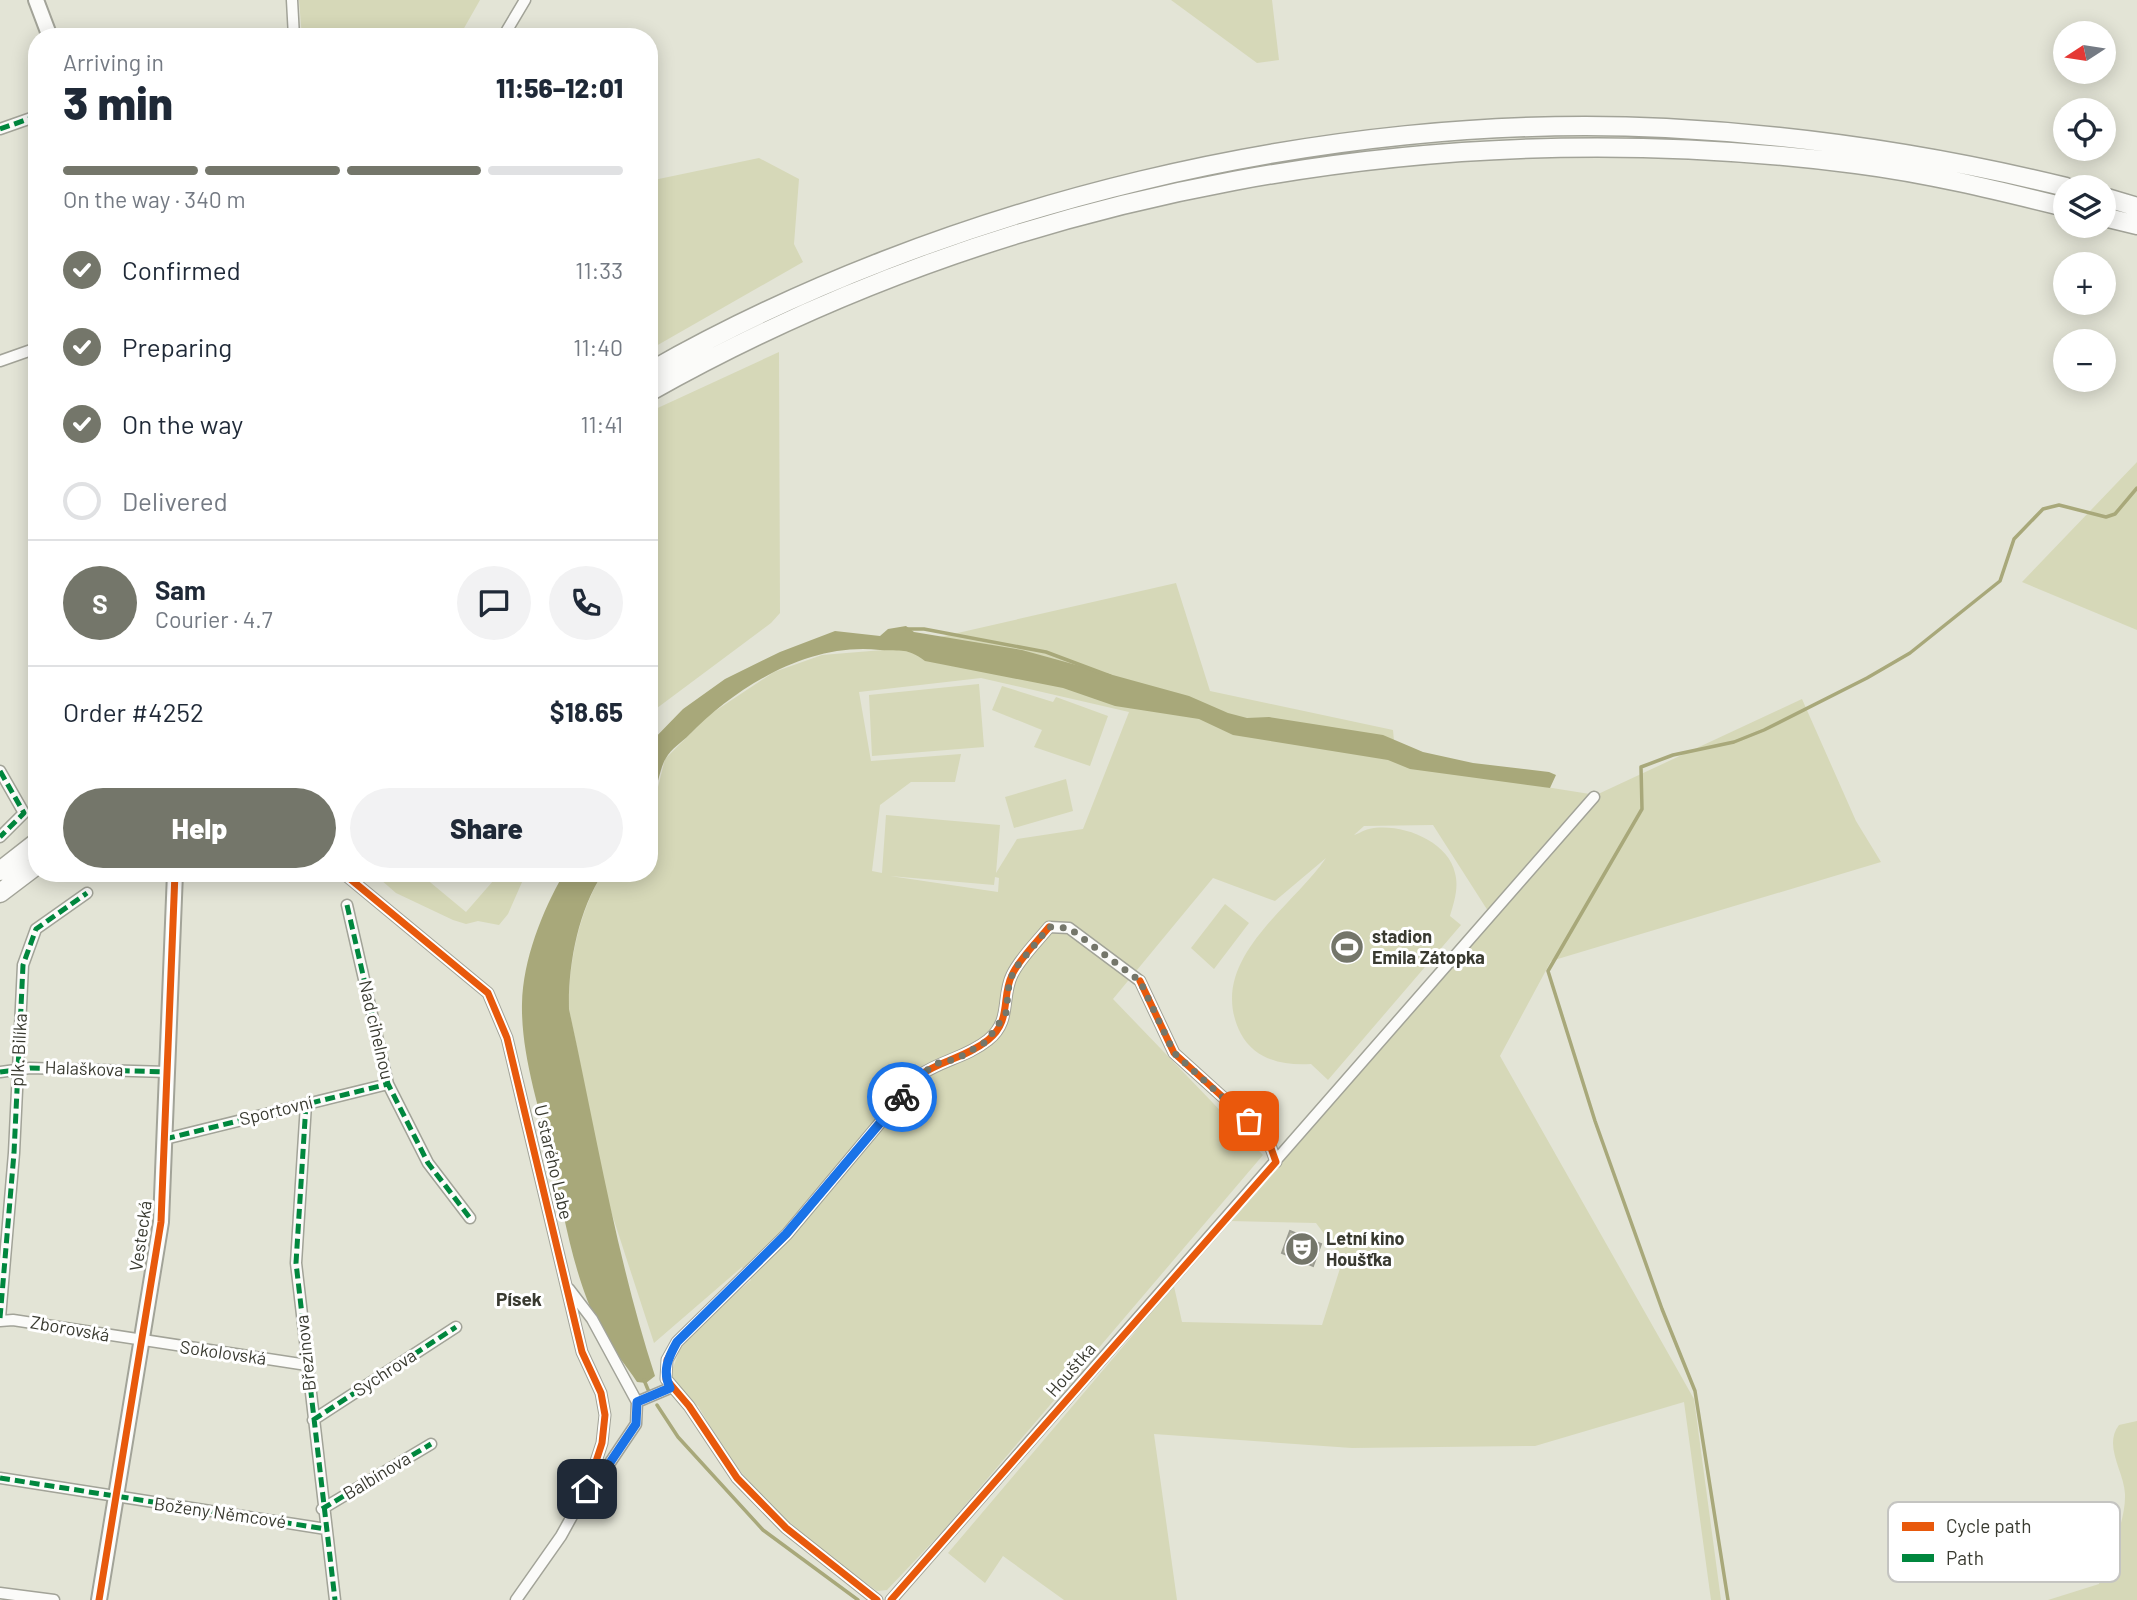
<!DOCTYPE html>
<html lang="en">
<head>
<meta charset="utf-8">
<style>
  body { margin:0; font-family:Barlow,sans-serif; background:#f2f2f3; color:#1f2937; height:100vh; display:flex; flex-direction:column; font-size:26px; white-space:nowrap }
  * { box-sizing:border-box; margin:0 }
  p { font-size:23px; color:#747a83 }
  .icon { flex:none; width:38px; height:38px; fill:none; stroke:currentColor; stroke-width:2; stroke-linecap:round; stroke-linejoin:round }
  .map { position:relative; flex:1; overflow:hidden }
  .sheet { position:absolute; left:28px; top:28px; width:630px; height:854px; display:flex; flex-direction:column; background:#fff; border-radius:28px; box-shadow:0 4px 18px #0003 }
  .sheet>* { flex:none }
  .needle { width:46px; rotate:258deg }
  .controls { position:absolute; left:2053px; top:21px; display:grid; gap:14px }
  .controls a { display:grid; place-items:center; width:63px; height:63px; border-radius:50%; background:#fff; box-shadow:0 4px 18px #0003; font-size:35px }
  .pin { position:absolute; display:grid; place-items:center; width:60px; height:60px; color:#fff; margin:-30px; border-radius:14px; box-shadow:0 4px 10px #0006 }
  .courier { position:absolute; display:grid; place-items:center; width:70px; height:70px; margin:-35px; border:5px solid #1a73e8; border-radius:50%; background:#fff; color:#222; box-shadow:0 2px 9px #0007 }
  .summary em { font-style:normal; font-weight:800 }
  .summary div { display:flex; flex-direction:column-reverse }
  .summary { display:flex; align-items:center; justify-content:space-between; height:119px; padding:0 35px }
  h1 { font-size:46px; font-weight:800; line-height:52px }
  .bar { display:grid; grid-template-columns:repeat(4,1fr); gap:10px 7px; align-content:center; height:84px; padding:0 35px }
  .bar i { height:9px; border-radius:5px; background:#e0e1e3 }
  .bar .current { background:#74766a }
  .bar p { grid-column:span 4 }
  .line { display:flex; align-items:center; gap:18px; padding:0 35px; border-top:2px solid #e0e1e3 }
  .line div { flex:1 }
  .round { display:grid; place-items:center; flex:none; width:74px; height:74px; border-radius:37px; background:#f2f2f3 }
  ol { padding:0 35px; list-style:none }
  li { display:flex; align-items:center; gap:21px; height:77px }
  li p { margin-inline-start:auto }
  li .icon { padding:7px; border-radius:50%; background:#74766a; color:#fff; stroke-width:4 }
  li:last-child { color:#747a83 }
  li i { width:38px; height:38px; border:4px solid #e0e1e3; border-radius:50% }
  .primary-button { display:flex; gap:14px; margin-top:auto; padding:14px 35px }
  .primary-button a { flex:1; height:80px; border-radius:42px; background:#74766a; color:#fff; font-size:28px; font-weight:800; line-height:80px; text-align:center }
  .primary-button a+a { background:#f2f2f3; color:#1f2937 }
  .map>svg:first-child { display:block }
  .green { fill:#d6d8b8; fill-rule:evenodd }
  .water { fill:#a8a87a }
  .lines { fill:none; stroke-linecap:round; stroke-linejoin:round }
  .stream { stroke:#a8a87a; stroke-width:3.5 }
  .building { fill:#babba9; stroke:#9a9b90; stroke-width:2 }
  .street-casing { stroke:#a2a398; stroke-width:13 }
  .secondary-casing { stroke:#a2a398; stroke-width:18 }
  .highway-casing { stroke:#a2a398; stroke-width:21 }
  .street { stroke:#fbfbf9; stroke-width:10 }
  .secondary { stroke:#fbfbf9; stroke-width:14 }
  .highway { stroke:#fbfbf9; stroke-width:18 }
  .quiet { stroke:#00873e; stroke-width:5; stroke-dasharray:10 5; stroke-linecap:butt }
  .cycleway-casing { stroke:#fff; stroke-width:11 }
  .cycleway { stroke:#e8590c; stroke-width:7 }
  .done { stroke:#74766a; stroke-width:7; stroke-dasharray:0 12.6 }
  .route { stroke:#1a73e8; stroke-width:9 }
  .labels { text-anchor:middle; stroke-width:6; stroke-linejoin:round; paint-order:stroke }
  .poi-label { font-size:18px; font-weight:bold; fill:#393a30; stroke:#fff; text-anchor:start }
  .street-label { font-size:18px; fill:#393a30; stroke:#fff }
  .neighbourhood-label { font-size:19px; font-weight:bold; fill:#393a30; stroke:#fff }
  .key { fill:#fff; stroke:#c4c4c1; stroke-width:2 }
  .key-label { font-size:19px; fill:#393a30 }
</style>
</head>
<body>
<div class="map">
<svg width="2137" height="1600" viewBox="0 0 2137 1600">
  <rect width="100%" height="100%" fill="#e3e4d6"/>
  <path class="green" d="M 299,0 L 480,0 L 459,37 L 302,37 Z
    M 1171,0 L 1272,0 L 1279,60 L 1257,63 Z
    M 759,158 L 799,179 L 794,244 L 803,262 L 649,350 L 649,181 Z
    M 779,352 L 780,613 L 771,623 L 649,714 L 649,412 Z
    M 2137,462 L 2137,630 L 2022,582 Z
    M 1176,583 L 1210,691 L 1393,730 L 1396,763 L 1596,795 L 1802,699 L 1856,821 L 1881,862 L 1551,961 L 1500,1056 L 1694,1399 L 1721,1600 L 1711,1600 L 1684,1402 L 1535,1446 L 1352,1448 L 1154,1434 L 1177,1600 L 1064,1600 L 1003,1556 L 985,1583 L 948,1553 L 1132,1336 L 1173,1282 L 1182,1322 L 1322,1325 L 1343,1259 L 1316,1223 L 1230,1221 L 1488,911 L 1433,825 L 1364,826 L 1354,835 C 1358,834 1364,830 1369,829 C 1399,822 1448,840 1455,873 C 1459,888 1454,902 1450,916 L 1461,925 L 1328,1080 L 1311,1064 C 1284,1066 1255,1060 1241,1034 C 1204,962 1291,909 1326,858 L 1275,901 L 1213,878 L 1113,999 L 1263,1155 L 942,1532 L 887,1590 L 877,1591 L 834,1560 L 768,1504 L 729,1458 L 698,1406 L 664,1392 L 684,1338 L 751,1280 L 742,1267 L 654,1343 L 608,1202 L 569,1009 C 568,965 579,911 603,873 L 649,873 L 649,803 L 657,791 L 665,759 L 709,715 L 774,672 L 822,655 L 883,650 ZM 981,678 L 1129,712 L 1083,829 L 1017,839 L 996,873 L 1000,825 L 886,815 L 882,873 L 872,871 L 880,805 L 911,782 L 955,782 L 961,754 L 871,761 L 859,692 ZM 890,876 L 994,885 L 995,877 L 999,878 L 998,892 Z
    M 979,684 L 984,747 L 872,756 L 869,695 Z
    M 1002,686 L 1053,702 L 1056,697 L 1108,716 L 1090,766 L 1034,747 L 1042,730 L 992,710 Z
    M 1066,779 L 1073,811 L 1014,828 L 1005,797 Z
    M 373,873 L 419,873 L 466,912 L 500,873 L 526,873 L 508,914 L 499,925 L 478,921 L 466,924 L 453,920 L 396,893 Z
    M 1225,904 L 1249,923 L 1214,969 L 1191,948 Z
    M 2137,1421 L 2137,1600 L 2048,1600 L 2099,1584 C 2108,1557 2126,1523 2125,1494 C 2124,1471 2103,1446 2119,1425 Z"/>
  <path class="water" d="M 906,626 L 914,632 L 1022,650 L 1189,696 L 1228,713 L 1247,718 L 1269,717 L 1383,735 L 1423,752 L 1473,763 L 1549,772 L 1556,775 L 1550,788 L 1410,769 L 1388,760 L 1233,735 L 1199,719 L 1115,706 L 1063,688 L 925,661 C 906,647 903,652 880,650 C 809,642 737,686 689,735 C 682,742 671,749 666,758 C 659,769 659,787 649,803 L 649,744 L 683,709 L 725,679 L 780,652 L 835,631 L 880,636 L 888,629 Z
    M 564,873 L 603,873 C 578,911 568,965 569,1009 C 596,1132 616,1256 655,1376 L 646,1383 L 637,1382 C 626,1365 611,1348 601,1330 C 573,1278 564,1213 551,1156 C 539,1108 521,1054 522,1004 C 523,959 542,912 564,873 Z"/>
  <g class="lines">
    <path class="stream" d="M 907,629 L 924,629 L 1046,652 L 1110,676
      M 644,1380 L 649,1392
      M 657,1405 L 678,1437 L 763,1530 L 858,1600
      M 1728,1600 L 1695,1391 L 1662,1309 L 1595,1121 L 1548,971 L 1642,809 L 1641,767 L 1673,755 L 1734,742 L 1764,730 L 1867,678 L 1910,653 L 2000,581 L 2014,539 L 2043,509 L 2059,505 L 2106,517 L 2115,514 L 2137,488"/>
  </g>
  <path class="building" d="M 1290,1231 L 1321,1244 L 1313,1266 L 1282,1253 Z"/>
  <g class="lines">
    <g class="street-casing">
      <path id="street" d="M 292,0 L 294,37
        M 503,37 L 525,0
        M 0,129 L 37,116
        M 0,361 L 37,348
        M 0,771 L 24,813 L 0,837
        M 343,873 L 488,993 L 507,1038 L 582,1352 L 601,1393 L 605,1415 L 602,1443 L 587,1489
        M 347,905 L 388,1084 L 428,1163 L 470,1218
        M 0,1072 L 30,1068 L 168,1072
        M 306,1104 L 296,1263 L 335,1600
        M 165,1139 L 388,1084
        M 569,1289 L 592,1319 L 637,1402
        M 0,1318 L 14,1153 L 23,965 L 36,929 L 87,893
        M 0,1321 L 13,1320 L 307,1365
        M 637,1402 L 670,1388
        M 313,1420 L 456,1327
        M 0,1478 L 326,1529
        M 322,1509 L 431,1444
        M 0,1593 L 54,1600
        M 516,1600 L 561,1536 L 587,1489 L 601,1476 L 636,1424 L 637,1402
        M 877,1600 L 786,1528 L 737,1478 L 689,1406 L 666,1379 L 667,1360 L 677,1342 L 787,1234 L 920,1075 C 942,1060 967,1057 988,1040 C 1012,1021 1001,997 1012,975 C 1020,958 1037,942 1049,927 L 1069,928 L 1140,981 L 1174,1053 L 1267,1137 L 1276,1162
        M 891,1600 L 1594,797"/>
    </g>
    <g class="secondary-casing">
      <path id="secondary" d="M 36,0 L 50,37
        M 99,1600 L 161,1222 L 175,873"/>
    </g>
    <g class="highway-casing">
      <path id="highway" d="M 2104,197 L 2137,207
        M 2104,217 L 2137,225
        M 649,372 C 943,204 1328,111 1666,128 C 1801,135 1935,155 2066,187
        M 649,392 C 1015,186 1441,111 1856,164 C 1927,173 1996,190 2065,207
        M 0,871 L 37,842
        M 0,893 L 37,865"/>
    </g>
    <use href="#street" class="street"/>
    <use href="#secondary" class="secondary"/>
    <use href="#highway" class="highway"/>
    <path class="quiet" d="M 0,129 L 37,116
      M 0,771 L 24,813 L 0,837
      M 347,905 L 388,1084 L 428,1163 L 470,1218
      M 0,1072 L 30,1068 L 168,1072
      M 306,1104 L 296,1263 L 335,1600
      M 165,1139 L 388,1084
      M 0,1318 L 14,1153 L 23,965 L 36,929 L 87,893
      M 313,1420 L 456,1327
      M 0,1478 L 326,1529
      M 322,1509 L 431,1444"/>
    <g class="cycleway-casing">
      <path id="cycleway" d="M 343,873 L 488,993 L 507,1038 L 582,1352 L 601,1393 L 605,1415 L 602,1443 L 587,1489
        M 99,1600 L 161,1222 L 175,873
        M 877,1600 L 786,1528 L 737,1478 L 689,1406 L 666,1379 L 667,1360 L 677,1342 L 787,1234 L 920,1075 C 942,1060 967,1057 988,1040 C 1012,1021 1001,997 1012,975 C 1020,958 1037,942 1049,927
        M 891,1600 L 1276,1162 L 1267,1137 L 1174,1053 L 1140,981"/>
    </g>
    <use href="#cycleway" class="cycleway"/>
  </g>
  <g class="lines">
    <path class="done" d="M 902,1097 L 920,1075 L 938,1063 L 957,1059 L 987,1041 L 1006,1013 L 1009,984 L 1014,970 L 1049,927 L 1069,928 L 1140,981 L 1174,1053 L 1249,1121"/>
    <path class="route" d="M 587,1489 L 601,1476 L 636,1424 L 637,1402 L 670,1388 C 662,1371 668,1358 677,1342 L 786,1234 L 902,1097"/>
  </g>
  <defs>
    <g id="stadium-disc" transform="scale(1.75)"><circle r="9.5" fill="#74766a" stroke="#fff"/><path d="M0-5a6.5 5 0 1 0 0 10a6.5 5 0 1 0 0-10ZM-3.5-1.8h7v3.6h-7Z" fill="#fff"/></g>
    <g id="theatre-disc" transform="scale(1.75)"><circle r="9.5" fill="#74766a" stroke="#fff"/><path d="M-5-5.5Q0-4 5-5.5V0Q5 5 0 6Q-5 5-5 0ZM-3.3-2.5H-1v1.5H-3.3ZM1-2.5H3.3v1.5H1ZM-2.8 1Q0 5.5 2.8 1Z" fill="#fff"/></g>
  </defs>
  <g fill-rule="evenodd">
    <use href="#stadium-disc" x="1347" y="947"/>
    <use href="#theatre-disc" x="1302" y="1249"/>
  </g>
  <g class="labels">
    <g class="poi-label">
      <text x="1372" y="943">stadion<tspan x="1372" dy="21">Emila Zátopka</tspan></text>
      <text x="1326" y="1245">Letní kino<tspan x="1326" dy="21">Houšťka</tspan></text>
    </g>
    <g class="street-label">
      <text transform="translate(376 1030) rotate(77)" y="6">Nad cihelnou</text>
      <text transform="translate(19 1050) rotate(-87)" y="6">plk. Bilíka</text>
      <text transform="translate(84 1069) rotate(2)" y="6">Halaškova</text>
      <text transform="translate(276 1111) rotate(-14)" y="6">Sportovní</text>
      <text transform="translate(553 1162) rotate(77)" y="6">U starého Labe</text>
      <text transform="translate(141 1236) rotate(-82)" y="6">Vestecká</text>
      <text transform="translate(70 1329) rotate(10)" y="6">Zborovská</text>
      <text transform="translate(223 1353) rotate(8)" y="6">Sokolovská</text>
      <text transform="translate(306 1353) rotate(-96)" y="6">Březinova</text>
      <text transform="translate(1071 1370) rotate(-49)" y="6">Houštka</text>
      <text transform="translate(385 1373) rotate(-33)" y="6">Sychrova</text>
      <text transform="translate(377 1476) rotate(-31)" y="6">Balbínova</text>
      <text transform="translate(220 1513) rotate(8)" y="6">Boženy Němcové</text>
    </g>
    <g class="neighbourhood-label">
      <text x="519" y="1306">Písek</text>
    </g>
  </g>
  <rect x="1888" y="1502" width="232" height="80" rx="10" class="key"/>
  <rect x="1902" y="1522" width="32" height="9" fill="#e8590c"/>
  <rect x="1902" y="1554" width="32" height="8" fill="#00873e"/>
  <g class="key-label">
    <text x="1946" y="1533">Cycle path</text>
    <text x="1946" y="1565">Path</text>
  </g>
</svg>
<div class="controls">
<a><svg class="needle" viewBox="-14 -14 28 28"><path d="M0-13l5 13h-10z" fill="#e53935"/><path d="M0 13l5-13h-10z" fill="#747a83"/></svg></a>
<a><svg class="icon" aria-label="locate" viewBox="0 0 24 24"><circle cx="12" cy="12" r="6"/><path d="M12 2v4M12 18v4M2 12h4M18 12h4"/></svg></a>
<a><svg class="icon" aria-label="layers" viewBox="0 0 24 24"><path d="M12 4l9 5-9 5-9-5zM3 14l9 5 9-5"/></svg></a>
<a>+</a>
<a>−</a>
</div>
<div class="pin" style="left:1249px;top:1121px;background:#ea580c"><svg class="icon" aria-label="bag" viewBox="0 0 24 24"><path d="M5 8h14l-1 12H6zM9 8a3 3 0 0 1 6 0"/></svg></div>
<div class="pin" style="left:587px;top:1489px;background:#1f2937"><svg class="icon" aria-label="home" viewBox="0 0 24 24"><path d="M3 11l9-7 9 7M6 9v11h12V9"/></svg></div>
<div class="courier" style="left:902px;top:1097px"><svg class="icon" aria-label="bike" viewBox="0 0 24 24"><circle cx="6" cy="16" r="4"/><circle cx="18" cy="16" r="4"/><path d="M6 16l4-8h5l3 8M10 8l3 8H6M13 5h3"/></svg></div>
<section class="sheet">
<div class="summary"><div><h1>3 min</h1><p>Arriving in</p></div><em>11:56–12:01</em></div>
<div class="bar"><i class="current"></i><i class="current"></i><i class="current"></i><i></i><p>On the way · 340 m</p></div>
<ol>
<li><svg class="icon" aria-label="check" viewBox="0 0 24 24"><path d="M5 12l5 5 9-10"/></svg>Confirmed<p>11:33</p></li>
<li><svg class="icon" aria-label="check" viewBox="0 0 24 24"><path d="M5 12l5 5 9-10"/></svg>Preparing<p>11:40</p></li>
<li><svg class="icon" aria-label="check" viewBox="0 0 24 24"><path d="M5 12l5 5 9-10"/></svg>On the way<p>11:41</p></li>
<li><i></i>Delivered</li>
</ol>
<div class="line" style="height:126px"><b class="round" style="background:#74766a;color:#fff">S</b><div><b>Sam</b><p>Courier · 4.7</p></div><a class="round"><svg class="icon" aria-label="chat" viewBox="0 0 24 24"><path d="M4 5h16v11H9l-5 4z"/></svg></a><a class="round"><svg class="icon" aria-label="phone" viewBox="0 0 24 24"><path d="M5 4h4l2 5-3 2q2 4 5 5l2-3 5 2v4C11 20 4 13 5 4z"/></svg></a></div>
<div class="line" style="height:91px"><div>Order #4252</div><b>$18.65</b></div>
<div class="primary-button"><a>Help</a><a>Share</a></div>
</section>
</div>
</body>
</html>
